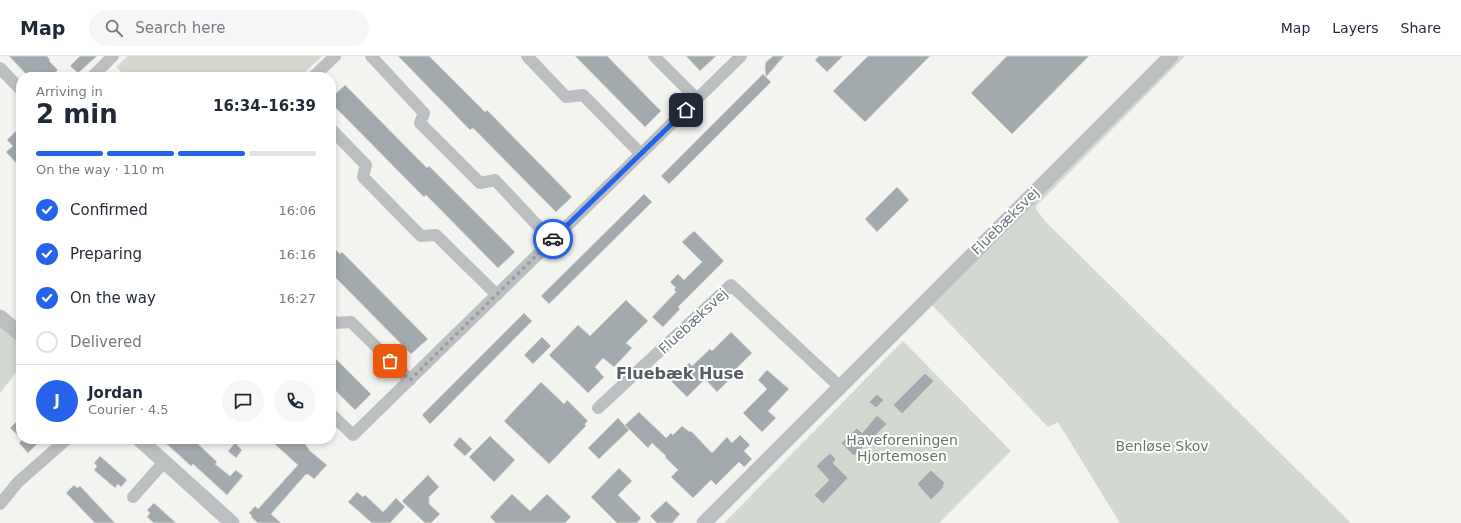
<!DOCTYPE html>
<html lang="en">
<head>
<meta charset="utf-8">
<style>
  body { margin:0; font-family:"DejaVu Sans",sans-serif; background:#f6f6f7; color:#1f2937; height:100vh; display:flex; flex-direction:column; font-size:15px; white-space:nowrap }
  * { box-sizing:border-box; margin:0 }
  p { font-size:13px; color:#747a83 }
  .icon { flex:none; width:22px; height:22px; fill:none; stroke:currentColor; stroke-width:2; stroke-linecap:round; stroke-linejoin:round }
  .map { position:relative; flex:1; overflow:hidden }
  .panel { position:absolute; left:16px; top:16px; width:320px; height:372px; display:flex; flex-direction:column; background:#fff; border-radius:16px; box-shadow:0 2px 6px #0003 }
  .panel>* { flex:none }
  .pin { position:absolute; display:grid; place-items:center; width:34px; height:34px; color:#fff; margin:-17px; border-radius:8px; box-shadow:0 2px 6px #0006 }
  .courier { position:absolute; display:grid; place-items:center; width:40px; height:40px; margin:-20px; border:3px solid #2563eb; border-radius:50%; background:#fff; color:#222; box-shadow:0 1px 5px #0007 }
  .overview em { font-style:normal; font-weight:700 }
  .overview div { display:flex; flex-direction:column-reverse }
  .overview { display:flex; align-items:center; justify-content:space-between; height:68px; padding:0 20px }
  h1 { font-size:26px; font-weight:700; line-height:30px }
  .bar { display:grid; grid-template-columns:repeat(4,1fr); gap:6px 4px; align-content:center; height:48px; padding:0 20px }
  .bar i { height:5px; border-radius:3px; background:#e0e1e3 }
  .bar .current { background:#2563eb }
  .bar p { grid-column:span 4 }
  .line { display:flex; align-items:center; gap:10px; padding:0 20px; border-top:1px solid #e0e1e3 }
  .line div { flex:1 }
  .round { display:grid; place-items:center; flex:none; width:42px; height:42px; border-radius:21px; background:#f6f6f7 }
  ol { padding:0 20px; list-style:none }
  li { display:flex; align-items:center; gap:12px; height:44px }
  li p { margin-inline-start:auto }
  li .icon { padding:4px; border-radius:50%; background:#2563eb; color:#fff; stroke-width:4 }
  li:last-child { color:#747a83 }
  li i { width:22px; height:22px; border:2px solid #e0e1e3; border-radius:50% }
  header { display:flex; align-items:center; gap:24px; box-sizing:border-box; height:56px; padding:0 20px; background:#fff; border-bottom:1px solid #e0e1e3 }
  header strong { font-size:19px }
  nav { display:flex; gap:22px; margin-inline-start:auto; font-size:14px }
  .search { width:280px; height:36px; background:#f6f6f7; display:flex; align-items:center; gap:10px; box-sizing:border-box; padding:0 14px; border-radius:22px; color:#747a83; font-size:15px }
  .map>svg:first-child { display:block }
  .green { fill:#d3d8d0 }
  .building { fill:#a3aaae; stroke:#d5d4d3 }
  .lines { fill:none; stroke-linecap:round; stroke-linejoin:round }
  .minor { stroke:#bbbfc1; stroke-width:12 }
  .tertiary { stroke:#bbbfc1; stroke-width:15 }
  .done { stroke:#97a1a5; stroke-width:4; stroke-dasharray:0 7.2 }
  .route { stroke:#2563eb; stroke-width:5 }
  .labels { text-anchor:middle; stroke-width:4; stroke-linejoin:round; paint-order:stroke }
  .street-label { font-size:14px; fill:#66757d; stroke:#fff }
  .park-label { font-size:14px; fill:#697564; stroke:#fff }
  .quarter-label { font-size:16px; font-weight:bold; fill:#535e63; stroke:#fff }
</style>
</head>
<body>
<header>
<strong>Map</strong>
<div class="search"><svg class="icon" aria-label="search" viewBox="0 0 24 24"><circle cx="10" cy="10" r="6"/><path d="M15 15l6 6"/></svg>Search here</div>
<nav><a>Map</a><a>Layers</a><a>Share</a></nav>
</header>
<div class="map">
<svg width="1461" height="467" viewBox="0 0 1461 467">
  <rect width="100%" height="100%" fill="#f3f3f0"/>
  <path class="green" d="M 128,0 L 322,0 L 300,21 L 127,21 L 116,11 Z
    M 1179,0 L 1185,0 L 1037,149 L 1036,152 L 1038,156 L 1047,167 L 1351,467 L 1120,467 L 1058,366 L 1048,371 L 931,248 Z
    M 0,271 L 21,289 L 21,310 L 0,337 Z
    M 903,285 L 1011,395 L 939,467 L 724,467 Z"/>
  <path class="building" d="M 9,0 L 47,0 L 50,4 L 49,5 L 58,14 L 50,21 L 29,21 Z
    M 80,0 L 97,0 L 78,17 L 70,10 Z
    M 398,0 L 429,0 L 485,56 L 487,54 L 572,141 L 556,156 L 473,72 L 470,74 Z
    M 575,0 L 607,0 L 661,55 L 645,71 Z
    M 686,0 L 716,0 L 700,15 Z
    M 773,0 L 784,0 L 766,21 L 771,26 L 669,128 L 661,120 L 763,18 L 766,21 L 765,11 L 766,6 Z
    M 819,0 L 843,0 L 827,16 L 815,4 Z
    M 868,0 L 930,0 L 865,66 L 833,35 Z
    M 1007,0 L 1089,0 L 1012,78 L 971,37 Z
    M 345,29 L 427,112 L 429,110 L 515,196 L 498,212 L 426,139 L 424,141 L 331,47 L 331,42 Z
    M 21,70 L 21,112 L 6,96 L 13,90 L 7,84 Z
    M 897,131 L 909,144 L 877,176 L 865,163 Z
    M 644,138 L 652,146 L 549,248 L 541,240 Z
    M 694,175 L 724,205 L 678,251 L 680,253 L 663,271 L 652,261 L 676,236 L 674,233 L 676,232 L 670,226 L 678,218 L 684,224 L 702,206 L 682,186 Z
    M 331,189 L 340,198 L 342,196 L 428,283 L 411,298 L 331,217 Z
    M 626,244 L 648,265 L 626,287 L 632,292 L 614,311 L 603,302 L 595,311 L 604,321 L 588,337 L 549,299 L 578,269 L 590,280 Z
    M 524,257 L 532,265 L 430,368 L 422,359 Z
    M 731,276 L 752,297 L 733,316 L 735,318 L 717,336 L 705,323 L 687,341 L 671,325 L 689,307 L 692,310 L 710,293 L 712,295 Z
    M 542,281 L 551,290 L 533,308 L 524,299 Z
    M 331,298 L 371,338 L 355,354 L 331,330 Z
    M 767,314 L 789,333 L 768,355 L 776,362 L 762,376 L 743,357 L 767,333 L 758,324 Z
    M 925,317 L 934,325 L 902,358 L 893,349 Z
    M 541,326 L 564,348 L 567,344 L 588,365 L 585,368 L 586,370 L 549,408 L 504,365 Z
    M 877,338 L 884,344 L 876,352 L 869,346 Z
    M 639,356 L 666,382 L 671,377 L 673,379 L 682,370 L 690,376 L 691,375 L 712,397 L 727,381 L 732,387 L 740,379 L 750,389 L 744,395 L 752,403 L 744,411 L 739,406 L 716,429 L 711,424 L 693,442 L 671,421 L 678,414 L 665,401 L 666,400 L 652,387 L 648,392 L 625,369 Z
    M 877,359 L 887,368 L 854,400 L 841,387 L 857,372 L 862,377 Z
    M 21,361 L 21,382 L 10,372 Z
    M 618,362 L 629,374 L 599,403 L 588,392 Z
    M 490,380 L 515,404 L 494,426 L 469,401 Z
    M 460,381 L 472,393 L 465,400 L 453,389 Z
    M 23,383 L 42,383 L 28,397 L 19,387 Z
    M 161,383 L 193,383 L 217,406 L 215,408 L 230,420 L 236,414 L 243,420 L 227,439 L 193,408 L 191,410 Z
    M 269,383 L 310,383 L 305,388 L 310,395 L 327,409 L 314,423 L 308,418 L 307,419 L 306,418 L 271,458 L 281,467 L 258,467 L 251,461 L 252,460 L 249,457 L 255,450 L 258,453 L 298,409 Z
    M 235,387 L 242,394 L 236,402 L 228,395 Z
    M 830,397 L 836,403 L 833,407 L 848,422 L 823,448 L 814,439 L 829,424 L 816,410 Z
    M 100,400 L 127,424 L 121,431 L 118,428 L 115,432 L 94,414 L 97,410 L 94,407 Z
    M 619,412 L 632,425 L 618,439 L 641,462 L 637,467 L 617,467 L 591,441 Z
    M 931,414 L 945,427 L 943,429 L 944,431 L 931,444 L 917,428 Z
    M 428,419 L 439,431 L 429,441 L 429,448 L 440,458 L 431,467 L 425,467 L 402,445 Z
    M 74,429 L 77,432 L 80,430 L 115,467 L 95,467 L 66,437 Z
    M 357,436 L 363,441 L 365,439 L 383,456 L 396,442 L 405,451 L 390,467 L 372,467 L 348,446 Z
    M 512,438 L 530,455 L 547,438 L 571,461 L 565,467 L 496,467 L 490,461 Z
    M 666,445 L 680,458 L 672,467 L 657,467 L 650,460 Z
    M 154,447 L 176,467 L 154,467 L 147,461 L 150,457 L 147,454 Z"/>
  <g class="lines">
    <path class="minor" d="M 371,0 L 424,57 L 420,67 L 480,127 L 495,124 L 552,185
      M 527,0 L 566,41 L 583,39 L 641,98
      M 654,0 L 697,43
      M 0,12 L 21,34
      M 92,21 L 113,0
      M 313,21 L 335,0
      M 331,73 L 366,109 L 363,121 L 420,179 L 421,180 L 436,179 L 497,239
      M 331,263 L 335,267 L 351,266 L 410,324
      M 598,352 L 731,229 L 840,331
      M 331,358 L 353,379 L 741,0
      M 133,441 L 164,406
      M 0,448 L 18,426 L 67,383"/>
    <path class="tertiary" d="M 0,261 L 21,279
      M 139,383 L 232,467
      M 704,467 L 1171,0"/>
  </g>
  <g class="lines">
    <path class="done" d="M 390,305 L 410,324 L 553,183"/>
    <path class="route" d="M 553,183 L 686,54"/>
  </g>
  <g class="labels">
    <g class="street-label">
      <text transform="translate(1005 165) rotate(-45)" y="5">Fluebæksvej</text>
      <text transform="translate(693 265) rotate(-43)" y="5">Fluebæksvej</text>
    </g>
    <g class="park-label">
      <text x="902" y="389">Haveforeningen<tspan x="902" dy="16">Hjortemosen</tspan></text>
      <text x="1162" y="395">Benløse Skov</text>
    </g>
    <g class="quarter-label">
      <text x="680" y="323">Fluebæk Huse</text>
    </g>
  </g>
</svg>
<div class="pin" style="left:390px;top:305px;background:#ea580c"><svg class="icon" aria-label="bag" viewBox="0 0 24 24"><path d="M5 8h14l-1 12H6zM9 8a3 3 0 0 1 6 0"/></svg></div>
<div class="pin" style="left:686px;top:54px;background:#1f2937"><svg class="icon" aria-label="home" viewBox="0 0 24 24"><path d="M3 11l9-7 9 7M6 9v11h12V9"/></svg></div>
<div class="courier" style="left:553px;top:183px"><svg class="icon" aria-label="car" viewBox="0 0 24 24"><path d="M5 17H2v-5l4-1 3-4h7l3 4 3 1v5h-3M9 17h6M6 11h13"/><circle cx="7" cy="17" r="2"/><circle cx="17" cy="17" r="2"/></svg></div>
<section class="panel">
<div class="overview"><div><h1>2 min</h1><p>Arriving in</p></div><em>16:34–16:39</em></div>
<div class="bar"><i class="current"></i><i class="current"></i><i class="current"></i><i></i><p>On the way · 110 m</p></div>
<ol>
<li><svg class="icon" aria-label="check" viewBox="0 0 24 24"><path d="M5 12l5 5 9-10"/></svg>Confirmed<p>16:06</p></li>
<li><svg class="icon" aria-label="check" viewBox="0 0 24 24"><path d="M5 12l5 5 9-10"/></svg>Preparing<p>16:16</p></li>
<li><svg class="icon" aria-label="check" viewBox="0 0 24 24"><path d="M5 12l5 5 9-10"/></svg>On the way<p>16:27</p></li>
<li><i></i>Delivered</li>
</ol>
<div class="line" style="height:72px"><b class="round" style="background:#2563eb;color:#fff">J</b><div><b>Jordan</b><p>Courier · 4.5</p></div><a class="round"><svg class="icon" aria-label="chat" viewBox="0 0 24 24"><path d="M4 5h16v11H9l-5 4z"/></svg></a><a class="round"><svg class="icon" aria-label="phone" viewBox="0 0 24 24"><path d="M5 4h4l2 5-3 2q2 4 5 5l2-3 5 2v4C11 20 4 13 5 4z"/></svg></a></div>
</section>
</div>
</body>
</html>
